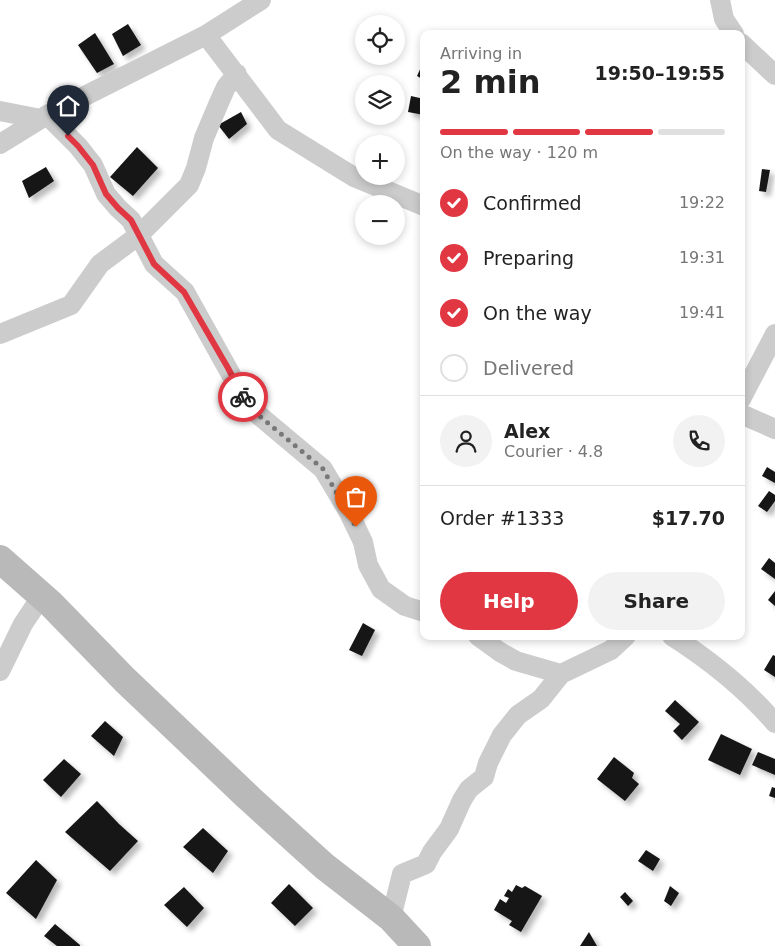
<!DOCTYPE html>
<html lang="en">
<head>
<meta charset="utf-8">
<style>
  body { margin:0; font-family:"DejaVu Sans",sans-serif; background:#f2f2f2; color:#222; height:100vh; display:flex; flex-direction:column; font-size:19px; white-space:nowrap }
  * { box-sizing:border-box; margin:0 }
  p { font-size:16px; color:#767676 }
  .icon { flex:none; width:28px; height:28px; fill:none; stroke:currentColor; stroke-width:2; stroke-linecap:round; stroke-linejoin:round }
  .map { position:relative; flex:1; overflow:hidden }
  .details { position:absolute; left:420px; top:30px; width:325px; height:610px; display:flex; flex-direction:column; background:#fff; border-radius:10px; box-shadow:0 2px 8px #0003 }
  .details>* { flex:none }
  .tools { position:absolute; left:355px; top:15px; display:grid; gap:10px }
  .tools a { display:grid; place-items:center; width:50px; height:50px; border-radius:50%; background:#fff; box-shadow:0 2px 8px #0003; font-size:25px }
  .pin { position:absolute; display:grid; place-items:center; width:42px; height:42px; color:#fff; margin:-51px -21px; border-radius:50% 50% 50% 0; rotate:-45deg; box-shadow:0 0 5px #0007 }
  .pin .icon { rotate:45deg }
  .courier { position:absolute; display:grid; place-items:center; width:50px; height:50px; margin:-25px; border:4px solid #e13743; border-radius:50%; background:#fff; color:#222; box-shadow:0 1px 6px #0007 }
  .headline em { font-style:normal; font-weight:600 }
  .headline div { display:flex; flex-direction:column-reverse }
  .headline { display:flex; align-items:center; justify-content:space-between; height:85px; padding:0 20px }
  h1 { font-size:32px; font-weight:600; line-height:38px }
  .bar { display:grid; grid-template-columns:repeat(4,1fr); gap:8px 5px; align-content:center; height:60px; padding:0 20px }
  .bar i { height:6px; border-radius:4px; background:#e0e0e0 }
  .bar .on { background:#e13743 }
  .bar p { grid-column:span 4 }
  .line { display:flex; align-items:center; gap:12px; padding:0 20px; border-top:1px solid #e0e0e0 }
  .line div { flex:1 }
  .round { display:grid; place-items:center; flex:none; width:52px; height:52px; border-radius:26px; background:#f2f2f2 }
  ol { padding:0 20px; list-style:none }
  li { display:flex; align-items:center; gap:15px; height:55px }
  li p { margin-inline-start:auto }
  li .icon { padding:5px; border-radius:50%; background:#e13743; color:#fff; stroke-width:4 }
  li:last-child { color:#767676 }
  li i { width:28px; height:28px; border:2px solid #e0e0e0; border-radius:50% }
  .button { display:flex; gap:10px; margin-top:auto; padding:10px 20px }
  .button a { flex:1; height:58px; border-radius:30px; background:#e13743; color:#fff; font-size:20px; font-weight:600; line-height:58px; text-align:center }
  .button a+a { background:#f2f2f2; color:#222 }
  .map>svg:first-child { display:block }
  .building { fill:#161616; filter:url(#shadow) }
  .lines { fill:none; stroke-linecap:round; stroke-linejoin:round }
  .minor { stroke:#ccc; stroke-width:20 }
  .secondary { stroke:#b9b9b9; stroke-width:28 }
  .done { stroke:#787878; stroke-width:5; stroke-dasharray:0 9 }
  .route { stroke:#e13743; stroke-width:6 }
</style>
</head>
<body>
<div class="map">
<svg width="775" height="946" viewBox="0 0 775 946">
  <defs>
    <filter id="shadow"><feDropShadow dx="4.5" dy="4.5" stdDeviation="2.5" flood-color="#0004"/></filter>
  </defs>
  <rect width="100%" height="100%" fill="#fff"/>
  <path class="building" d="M 128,24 L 141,45 L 123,56 L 112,34 Z
    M 95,33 L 114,64 L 97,73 L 78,45 Z
    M 422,65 L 424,66 L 424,80 L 417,76 Z
    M 411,96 L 424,99 L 424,115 L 408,112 Z
    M 241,112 L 247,124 L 229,139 L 218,125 Z
    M 137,147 L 158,168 L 133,196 L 110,177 Z
    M 46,167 L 54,181 L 29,198 L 22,181 Z
    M 762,169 L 770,170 L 766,192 L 759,191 Z
    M 767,467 L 775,472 L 775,483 L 762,476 Z
    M 769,491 L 775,495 L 775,501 L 767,512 L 758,506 Z
    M 769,558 L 775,563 L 775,579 L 761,569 Z
    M 775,591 L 775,606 L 768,600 Z
    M 363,623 L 375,630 L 362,656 L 349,650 Z
    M 773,655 L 775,656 L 775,677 L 764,670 Z
    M 675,700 L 699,722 L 682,740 L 673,731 L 680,724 L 665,711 Z
    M 105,721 L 123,737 L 114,756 L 91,736 Z
    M 721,734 L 752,749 L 740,775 L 708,760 Z
    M 758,752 L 775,759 L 775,775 L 752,765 Z
    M 614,757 L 634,773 L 632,778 L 639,784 L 625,801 L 597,779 Z
    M 64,759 L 81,774 L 61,797 L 43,780 Z
    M 772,787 L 775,788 L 775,798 L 769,796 Z
    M 97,801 L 119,824 L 138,841 L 110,871 L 65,832 Z
    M 203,828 L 228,851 L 213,873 L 183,847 Z
    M 646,850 L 660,859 L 653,871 L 638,861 Z
    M 36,860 L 57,880 L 36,919 L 6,893 Z
    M 289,884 L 313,908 L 295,926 L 271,903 Z
    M 516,885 L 522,888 L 525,886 L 542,896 L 521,932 L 509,925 L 512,921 L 494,910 L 500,899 L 506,903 L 509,898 L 504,896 L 508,889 L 512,892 Z
    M 670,886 L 679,893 L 671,906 L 664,901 Z
    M 184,887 L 204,908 L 187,927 L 164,905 Z
    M 625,892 L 633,901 L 628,906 L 620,897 Z
    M 55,924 L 80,945 L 80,946 L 57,946 L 44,936 Z
    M 589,932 L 597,946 L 580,946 Z"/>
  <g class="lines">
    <path class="minor" d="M 720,0 L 724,19 L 734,34
      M 206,35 L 278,130 L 354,177 L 424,206
      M 741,43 L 775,75
      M 0,111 L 41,119
      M 47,115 L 78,146 L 93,165 L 106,194 L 118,208 L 131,220 L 154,264 L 185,292 L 249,407 L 323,469 L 348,511 L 363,542 L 368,565 L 381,589 L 405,606 L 424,612
      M 0,144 L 47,115 L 206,35 L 261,0
      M 0,334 L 71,305 L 100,264 L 139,235 L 189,185 L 196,168 L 204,138 L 218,105 L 226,87 L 237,74
      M 741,399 L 775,334
      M 741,414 L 775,429
      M 478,636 L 500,652 L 516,661 L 561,674
      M 672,636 C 711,661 745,688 775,723
      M 0,671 L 23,624 L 41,597
      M 391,918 L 402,874 L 426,864 L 432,852 L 449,829 L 462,800 L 469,789 L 484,777 L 488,763 L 502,735 L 518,715 L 541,699 L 561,674 L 611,650 L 626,636"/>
    <path class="secondary" d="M 0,559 L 51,604 L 125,680 L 249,798 L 324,866 L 391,918 L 417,946"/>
  </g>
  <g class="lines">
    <path class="done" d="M 243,397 L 249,407 L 256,413 L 323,469 L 356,527"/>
    <path class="route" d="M 68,136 L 78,146 L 93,165 L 106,194 L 118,208 L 131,220 L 154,264 L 184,292 L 228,368 L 243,397"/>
  </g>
</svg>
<div class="tools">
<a><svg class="icon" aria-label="locate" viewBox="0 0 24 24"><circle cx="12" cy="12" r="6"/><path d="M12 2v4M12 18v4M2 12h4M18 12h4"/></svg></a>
<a><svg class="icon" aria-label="layers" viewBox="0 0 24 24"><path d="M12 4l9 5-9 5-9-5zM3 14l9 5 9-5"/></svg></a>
<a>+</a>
<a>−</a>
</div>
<div class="pin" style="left:356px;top:527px;background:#ea580c"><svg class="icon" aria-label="bag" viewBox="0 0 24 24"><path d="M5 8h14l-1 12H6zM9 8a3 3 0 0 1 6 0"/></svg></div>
<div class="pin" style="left:68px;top:136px;background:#1f2937"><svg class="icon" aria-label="home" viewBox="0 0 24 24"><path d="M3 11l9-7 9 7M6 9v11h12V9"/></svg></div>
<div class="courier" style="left:243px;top:397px"><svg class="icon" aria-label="bike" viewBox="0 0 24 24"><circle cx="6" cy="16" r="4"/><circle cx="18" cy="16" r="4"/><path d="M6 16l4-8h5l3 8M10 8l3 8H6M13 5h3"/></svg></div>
<section class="details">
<div class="headline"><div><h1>2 min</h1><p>Arriving in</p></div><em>19:50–19:55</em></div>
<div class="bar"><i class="on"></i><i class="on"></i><i class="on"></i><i></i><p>On the way · 120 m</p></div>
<ol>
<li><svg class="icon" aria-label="check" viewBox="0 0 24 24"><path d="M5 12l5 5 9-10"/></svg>Confirmed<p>19:22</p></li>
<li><svg class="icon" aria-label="check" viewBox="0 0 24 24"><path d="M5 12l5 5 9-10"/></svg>Preparing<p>19:31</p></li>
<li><svg class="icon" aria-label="check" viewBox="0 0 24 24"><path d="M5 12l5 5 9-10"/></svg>On the way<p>19:41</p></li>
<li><i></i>Delivered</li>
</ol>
<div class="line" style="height:90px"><a class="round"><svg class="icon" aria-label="person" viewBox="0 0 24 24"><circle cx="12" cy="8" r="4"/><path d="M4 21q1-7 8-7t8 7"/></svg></a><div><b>Alex</b><p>Courier · 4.8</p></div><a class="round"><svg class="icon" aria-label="phone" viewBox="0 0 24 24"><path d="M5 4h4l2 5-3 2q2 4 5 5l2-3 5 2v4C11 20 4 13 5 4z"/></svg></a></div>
<div class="line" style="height:65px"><div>Order #1333</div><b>$17.70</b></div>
<div class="button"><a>Help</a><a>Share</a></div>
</section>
</div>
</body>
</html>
